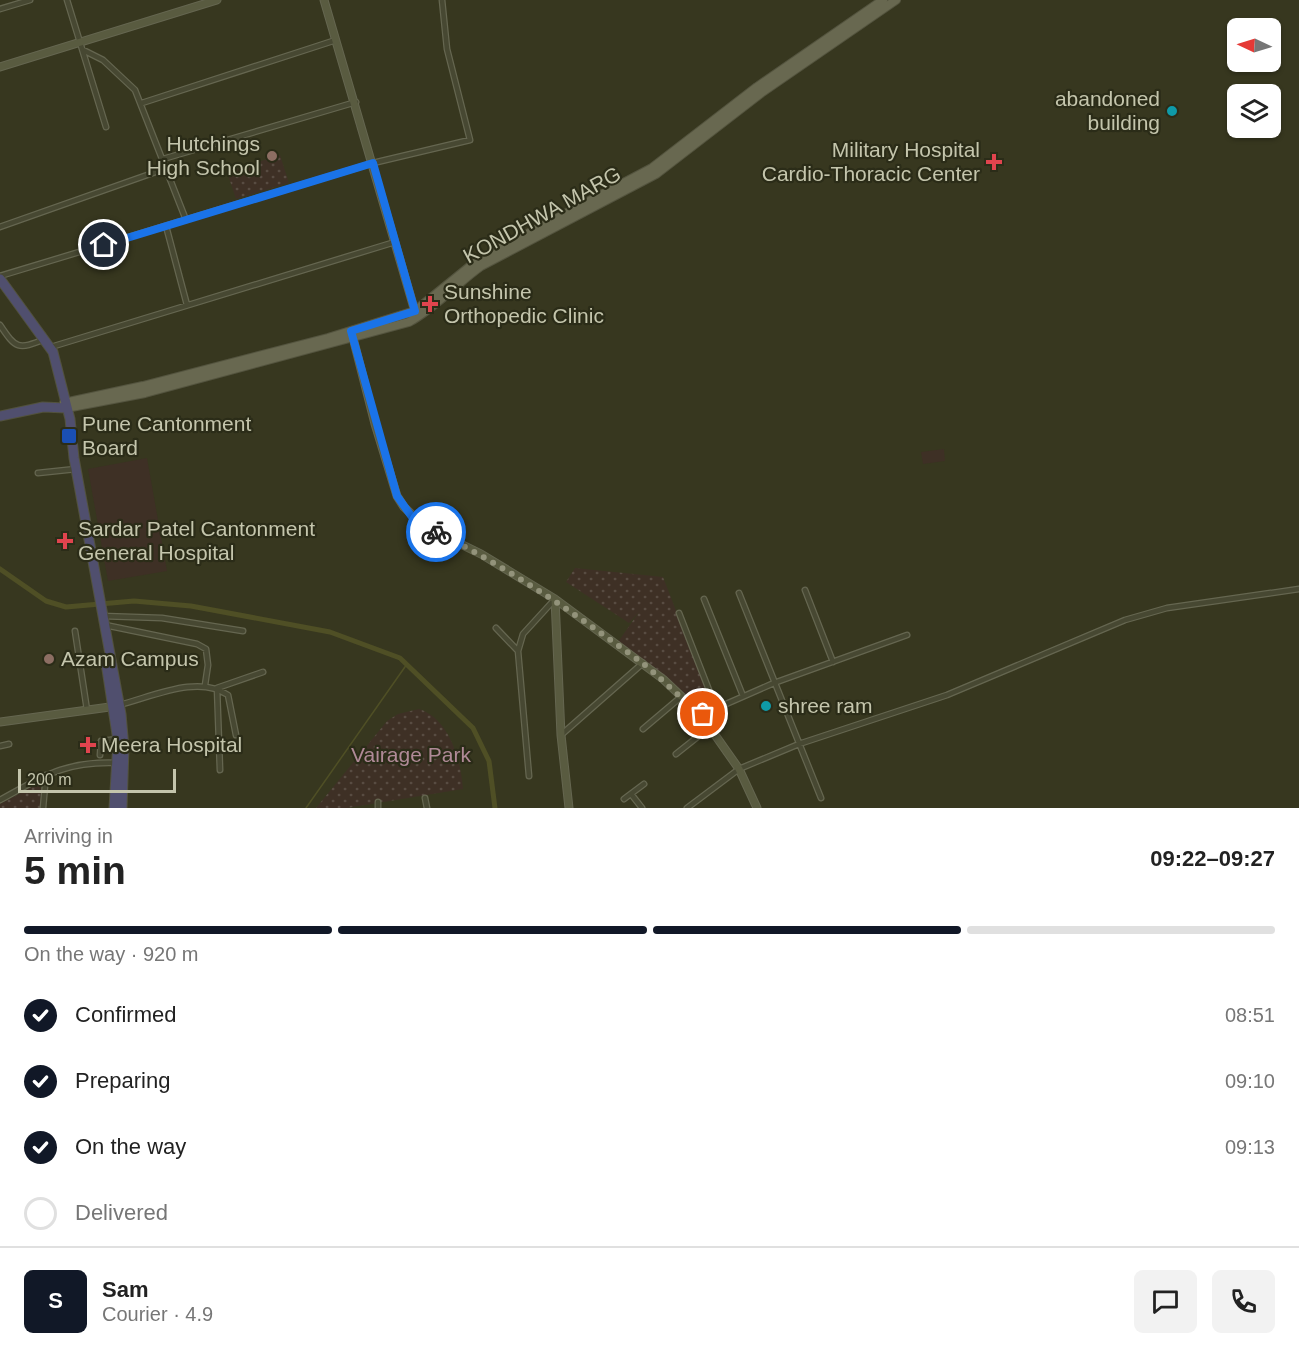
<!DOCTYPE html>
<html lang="en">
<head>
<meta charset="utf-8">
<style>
  body { margin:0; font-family:Arial,sans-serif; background:#f2f2f2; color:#222; height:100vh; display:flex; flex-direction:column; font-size:22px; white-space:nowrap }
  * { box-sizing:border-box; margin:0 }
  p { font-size:20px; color:#767676 }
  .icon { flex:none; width:33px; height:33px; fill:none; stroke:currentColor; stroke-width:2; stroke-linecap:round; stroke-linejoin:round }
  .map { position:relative; height:808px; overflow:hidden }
  .sheet { display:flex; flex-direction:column; background:#fff; flex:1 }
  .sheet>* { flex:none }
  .needle { width:39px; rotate:274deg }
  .controls { position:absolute; left:1227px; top:18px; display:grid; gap:12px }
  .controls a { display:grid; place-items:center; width:54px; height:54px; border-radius:9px; background:#fff; box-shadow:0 2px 4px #0004; font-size:30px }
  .scale { position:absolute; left:18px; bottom:15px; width:158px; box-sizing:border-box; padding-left:6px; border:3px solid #c4c5ac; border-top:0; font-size:16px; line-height:21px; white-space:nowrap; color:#c4c5ac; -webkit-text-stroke:4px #2b2c18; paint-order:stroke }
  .pin { position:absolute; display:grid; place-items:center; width:51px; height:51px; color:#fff; margin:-26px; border:3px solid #fff; border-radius:50%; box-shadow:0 2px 6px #0007 }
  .courier { position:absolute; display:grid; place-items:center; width:60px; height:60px; margin:-30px; border:4px solid #1a73e8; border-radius:50%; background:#fff; color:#222; box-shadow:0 2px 8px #0007 }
  .headline em { font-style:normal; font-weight:700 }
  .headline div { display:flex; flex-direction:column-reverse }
  .headline { display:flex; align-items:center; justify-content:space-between; height:102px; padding:0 24px }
  h1 { font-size:39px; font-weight:700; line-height:45px }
  .bar { display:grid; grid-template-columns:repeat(4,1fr); gap:9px 6px; align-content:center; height:72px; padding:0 24px }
  .bar i { height:8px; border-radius:4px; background:#e0e0e0 }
  .bar .active { background:#111827 }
  .bar p { grid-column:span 4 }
  .line { display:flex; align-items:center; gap:15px; padding:0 24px; border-top:2px solid #e0e0e0 }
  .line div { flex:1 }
  .round { display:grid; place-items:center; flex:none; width:63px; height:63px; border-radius:9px; background:#f2f2f2 }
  ol { padding:0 24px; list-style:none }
  li { display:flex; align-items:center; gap:18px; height:66px }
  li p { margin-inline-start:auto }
  li .icon { padding:6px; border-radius:50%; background:#111827; color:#fff; stroke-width:4 }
  li:last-child { color:#767676 }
  li i { width:33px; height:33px; border:3px solid #e0e0e0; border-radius:50% }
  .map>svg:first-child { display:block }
  .park { fill:url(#park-dots) }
  .pitch { fill:#3e3025 }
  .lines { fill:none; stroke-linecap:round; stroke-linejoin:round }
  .stream { stroke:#4f4f25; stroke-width:1.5 }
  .canal { stroke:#4f4f25; stroke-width:5 }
  .street-casing { stroke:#656650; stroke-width:7 }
  .secondary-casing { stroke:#656650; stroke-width:9 }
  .primary-casing { stroke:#54543f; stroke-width:10 }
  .highway-casing { stroke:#52523d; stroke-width:11 }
  .street { stroke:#474832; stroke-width:4.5 }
  .secondary { stroke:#595b40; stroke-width:7 }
  .primary { stroke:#686850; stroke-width:8 }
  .highway { stroke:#504f6e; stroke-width:9 }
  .done { stroke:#93937b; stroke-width:6; stroke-dasharray:0 10.8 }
  .route { stroke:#1a73e8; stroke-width:8 }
  .culture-dot { fill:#0f9aa8; stroke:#2b2c18; stroke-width:2 }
  .education-dot { fill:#8d6e63; stroke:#2b2c18; stroke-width:2 }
  .health-dot { fill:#e0444e; stroke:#2b2c18; stroke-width:2 }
  .transit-dot { fill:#1a4fb4; stroke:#2b2c18; stroke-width:2 }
  .labels { text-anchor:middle; stroke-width:4.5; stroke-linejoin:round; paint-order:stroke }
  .poi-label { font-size:21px; fill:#c4c5ac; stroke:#2b2c18; text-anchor:start }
  .street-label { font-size:21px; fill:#c4c5ac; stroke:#2b2c18 }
  .park-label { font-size:21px; fill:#b08a97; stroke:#2b2c18 }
</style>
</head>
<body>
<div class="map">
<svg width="1299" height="808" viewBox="0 0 1299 808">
  <defs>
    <pattern id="park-dots" width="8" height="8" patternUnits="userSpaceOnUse" patternTransform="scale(1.5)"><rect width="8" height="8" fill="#3e3025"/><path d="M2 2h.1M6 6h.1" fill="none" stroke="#584c42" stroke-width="1.8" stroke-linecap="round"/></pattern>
  </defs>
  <rect width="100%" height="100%" fill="#37371f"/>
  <path class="park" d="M 280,155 L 289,183 L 236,199 L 227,172 Z
    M 575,568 L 663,577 L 714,709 L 703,714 L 618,642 L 639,612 L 629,623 L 566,582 Z
    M 419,709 C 450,719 461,761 463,789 L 347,808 L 316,808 L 387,721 L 398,714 Z
    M 38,784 L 41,789 L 40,808 L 0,808 L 0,804 Z"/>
  <path class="pitch" d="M 944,449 L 945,461 L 923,464 L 921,452 Z
    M 147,458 L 167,571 L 108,581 L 88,469 Z"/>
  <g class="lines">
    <path class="stream" d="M 306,808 L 407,664"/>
    <path class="canal" d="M 0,569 L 46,601 L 66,607 L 134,601 L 191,606 L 330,632 L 400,658 L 473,728 L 489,761 L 495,808"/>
    <g class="street-casing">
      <path id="street" d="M 67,0 L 106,127
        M 0,9 L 30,0
        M 83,50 L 103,60 L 135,90 L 186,220
        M 142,103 L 336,40
        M 163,159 L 356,102
        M 166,226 L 187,305
        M 0,227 L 167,168
        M 0,276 L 373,163 L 470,140 L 447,49 L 442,0
        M 0,325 C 16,349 18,350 45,339
        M 51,347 L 395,242
        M 38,473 L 76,469
        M 805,590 L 833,662
        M 739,593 L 821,798
        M 704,599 L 743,696
        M 679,613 L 716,708
        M 102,616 L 162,618 L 243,631
        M 105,625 L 197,644 L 206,649 L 208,665 L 205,685
        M 496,628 L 518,651
        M 75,631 L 87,710
        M 119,705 C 152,697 198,674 228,695 L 236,735
        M 701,715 L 774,683 L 907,635
        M 643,729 L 682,696
        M 561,735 L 643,663
        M 0,746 L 9,744
        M 676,754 L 710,727
        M 100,755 L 101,741 L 118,739
        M 220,770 L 217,688 L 263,672
        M 529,776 L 518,651 L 523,634 L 555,599
        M 631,794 L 642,808
        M 425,798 L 427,808
        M 624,799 L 644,784
        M 0,800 C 44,776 65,761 117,763
        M 43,808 L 46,775
        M 378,808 L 378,802
        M 687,808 L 739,769 L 799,744 L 947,695 L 1125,620 L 1167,608 L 1299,589"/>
    </g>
    <g class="secondary-casing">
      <path id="secondary" d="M 324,0 L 416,315
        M 0,67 L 217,0
        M 352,334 L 375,424 L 397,496 L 404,507 L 424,526 L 481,554 L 555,599 L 663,679 L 701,715 L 739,769 L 757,808
        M 555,599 L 561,735 L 569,808
        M 0,722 L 117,706"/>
    </g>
    <g class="primary-casing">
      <path id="primary" d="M 64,403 L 143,386 L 328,338 L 415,311 L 478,260 L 652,168 L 757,87 L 883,0
        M 66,408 L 145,393 L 409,322 C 436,307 456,284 481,266 L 656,174 L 761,93 L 896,0"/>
    </g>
    <g class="highway-casing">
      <path id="highway" d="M 0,279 L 53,352 L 70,419 L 74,458 L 121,714 L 124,748 L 122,808
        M 0,416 L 43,407 L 66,408
        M 106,663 L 118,741 L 114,808"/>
    </g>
    <use href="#street" class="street"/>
    <use href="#secondary" class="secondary"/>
    <use href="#primary" class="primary"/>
    <use href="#highway" class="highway"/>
  </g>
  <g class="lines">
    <path class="done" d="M 436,532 C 511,569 574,613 641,662 C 655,672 693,711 703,714"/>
    <path class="route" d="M 104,245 L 373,163 L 415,311 L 351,331 L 397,496 L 412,517 L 436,532"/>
  </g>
  <g class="culture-dot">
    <circle cx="1172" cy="111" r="6"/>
    <circle cx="766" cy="706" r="6"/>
  </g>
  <g class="education-dot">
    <circle cx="272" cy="156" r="6"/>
    <circle cx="49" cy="659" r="6"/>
  </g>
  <g class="health-dot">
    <path d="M991 153h6v6h6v6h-6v6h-6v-6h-6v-6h6z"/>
    <path d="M427 295h6v6h6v6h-6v6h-6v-6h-6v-6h6z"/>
    <path d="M62 532h6v6h6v6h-6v6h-6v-6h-6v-6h6z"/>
    <path d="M85 736h6v6h6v6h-6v6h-6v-6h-6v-6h6z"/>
  </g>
  <rect class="transit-dot" x="61" y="428" width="16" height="16" rx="3"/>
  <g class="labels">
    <g class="poi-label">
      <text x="1160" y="106" text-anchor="end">abandoned<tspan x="1160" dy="24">building</tspan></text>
      <text x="260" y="151" text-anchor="end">Hutchings<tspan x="260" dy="24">High School</tspan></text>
      <text x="980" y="157" text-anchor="end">Military Hospital<tspan x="980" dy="24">Cardio-Thoracic Center</tspan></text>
      <text x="444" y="299">Sunshine<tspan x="444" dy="24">Orthopedic Clinic</tspan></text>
      <text x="82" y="431">Pune Cantonment<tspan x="82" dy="24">Board</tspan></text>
      <text x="78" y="536">Sardar Patel Cantonment<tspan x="78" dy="24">General Hospital</tspan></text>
      <text x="61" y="666">Azam Campus</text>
      <text x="778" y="713">shree ram</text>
      <text x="101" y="752">Meera Hospital</text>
    </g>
    <g class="street-label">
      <text transform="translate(542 215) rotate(-29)" y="7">KONDHWA MARG</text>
    </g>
    <g class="park-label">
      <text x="411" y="762">Vairage Park</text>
    </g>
  </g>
</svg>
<div class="controls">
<a><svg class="needle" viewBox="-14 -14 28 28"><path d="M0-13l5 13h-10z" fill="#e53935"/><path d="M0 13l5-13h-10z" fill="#767676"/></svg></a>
<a><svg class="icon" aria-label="layers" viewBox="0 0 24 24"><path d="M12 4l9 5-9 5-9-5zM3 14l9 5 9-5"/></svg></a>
</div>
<div class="scale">200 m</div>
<div class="pin" style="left:703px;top:714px;background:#ea580c"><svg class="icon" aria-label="bag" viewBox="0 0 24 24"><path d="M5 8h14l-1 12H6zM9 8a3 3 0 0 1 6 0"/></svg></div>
<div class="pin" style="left:104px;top:245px;background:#1f2937"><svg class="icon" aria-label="home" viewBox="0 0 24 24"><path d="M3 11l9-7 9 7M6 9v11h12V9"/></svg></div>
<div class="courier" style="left:436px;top:532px"><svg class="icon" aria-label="bike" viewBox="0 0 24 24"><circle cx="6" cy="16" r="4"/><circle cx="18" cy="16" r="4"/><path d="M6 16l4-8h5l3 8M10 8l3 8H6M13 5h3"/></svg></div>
</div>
<section class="sheet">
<div class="headline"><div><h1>5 min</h1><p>Arriving in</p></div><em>09:22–09:27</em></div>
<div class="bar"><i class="active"></i><i class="active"></i><i class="active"></i><i></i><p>On the way · 920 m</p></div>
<ol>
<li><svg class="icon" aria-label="check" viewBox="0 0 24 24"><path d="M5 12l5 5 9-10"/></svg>Confirmed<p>08:51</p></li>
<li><svg class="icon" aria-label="check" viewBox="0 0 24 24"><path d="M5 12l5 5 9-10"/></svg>Preparing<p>09:10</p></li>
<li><svg class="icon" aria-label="check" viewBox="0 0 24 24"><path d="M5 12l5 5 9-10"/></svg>On the way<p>09:13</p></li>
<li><i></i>Delivered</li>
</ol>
<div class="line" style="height:108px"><b class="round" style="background:#111827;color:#fff">S</b><div><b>Sam</b><p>Courier · 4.9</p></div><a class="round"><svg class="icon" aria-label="chat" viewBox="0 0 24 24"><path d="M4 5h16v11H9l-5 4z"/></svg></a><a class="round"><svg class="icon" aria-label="phone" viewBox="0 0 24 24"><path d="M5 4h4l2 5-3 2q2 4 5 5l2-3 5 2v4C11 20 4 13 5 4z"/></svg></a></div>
</section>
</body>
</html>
